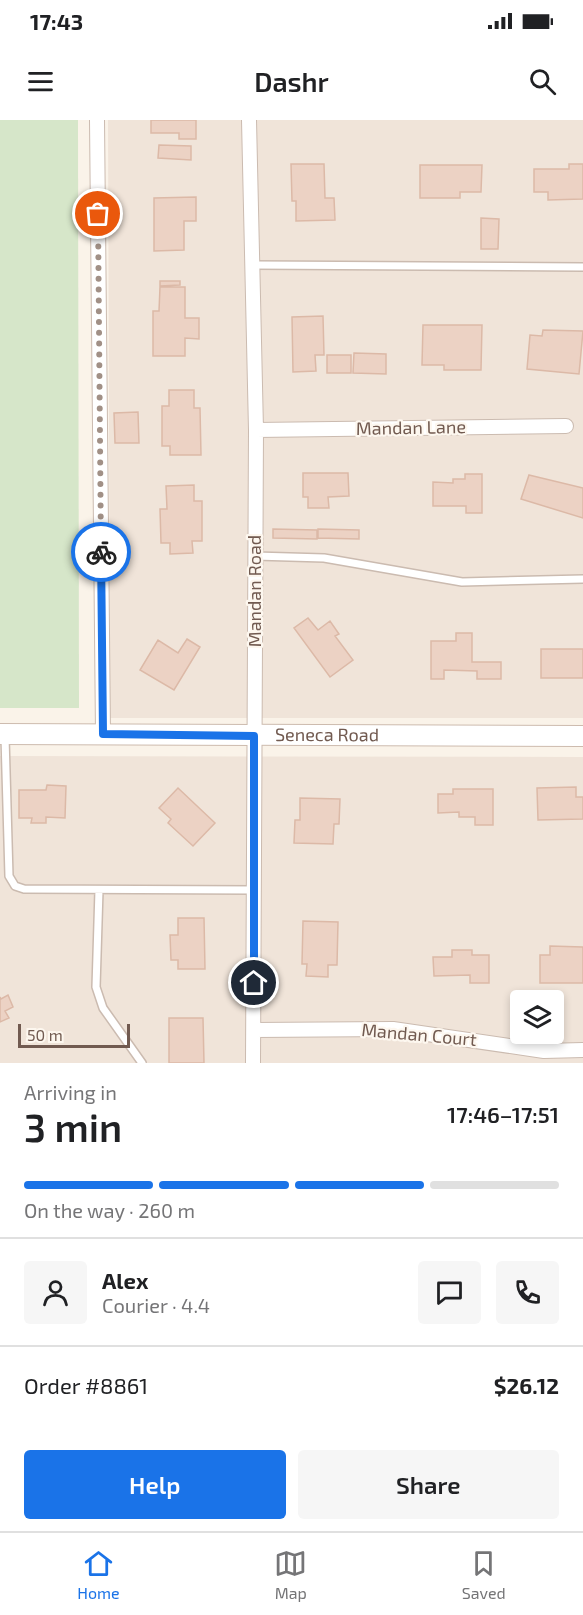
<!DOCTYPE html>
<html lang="en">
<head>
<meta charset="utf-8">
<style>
  body { margin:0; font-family:"Exo 2",sans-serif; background:#f6f6f6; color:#202124; height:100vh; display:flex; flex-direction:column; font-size:22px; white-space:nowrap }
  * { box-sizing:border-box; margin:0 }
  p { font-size:20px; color:#757577 }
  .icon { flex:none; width:33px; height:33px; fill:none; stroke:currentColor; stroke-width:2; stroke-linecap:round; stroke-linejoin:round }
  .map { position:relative; height:943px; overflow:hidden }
  .drawer { display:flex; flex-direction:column; background:#fff; flex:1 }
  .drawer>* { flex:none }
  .tools { position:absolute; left:510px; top:870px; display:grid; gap:12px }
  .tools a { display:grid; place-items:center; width:54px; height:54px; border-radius:6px; background:#fff; box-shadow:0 3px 9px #0003; font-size:30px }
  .scale { position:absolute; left:18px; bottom:15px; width:112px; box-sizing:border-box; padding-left:6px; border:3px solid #715a50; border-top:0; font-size:16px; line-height:21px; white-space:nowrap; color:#715a50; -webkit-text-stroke:4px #fdf7ef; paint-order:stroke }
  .pin { position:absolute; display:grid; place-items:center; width:51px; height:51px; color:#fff; margin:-26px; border:3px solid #fff; border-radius:50%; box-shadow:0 2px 6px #0007 }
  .courier { position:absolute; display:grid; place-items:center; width:60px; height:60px; margin:-30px; border:4px solid #1a73e8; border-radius:50%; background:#fff; color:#222; box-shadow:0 2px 8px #0007 }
  .summary em { font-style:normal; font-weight:600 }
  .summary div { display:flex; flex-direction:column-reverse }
  .summary { display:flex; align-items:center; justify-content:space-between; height:102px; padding:0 24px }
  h1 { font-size:39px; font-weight:600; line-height:45px }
  .bar { display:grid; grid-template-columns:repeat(4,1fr); gap:9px 6px; align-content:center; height:72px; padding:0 24px }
  .bar i { height:8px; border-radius:4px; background:#e0e0e0 }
  .bar .on { background:#1a73e8 }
  .bar p { grid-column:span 4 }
  .line { display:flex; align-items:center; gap:15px; padding:0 24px; border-top:2px solid #e0e0e0 }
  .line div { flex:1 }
  .round { display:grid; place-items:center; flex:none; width:63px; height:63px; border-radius:6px; background:#f6f6f6 }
  .primary-button { display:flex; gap:12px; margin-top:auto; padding:12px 24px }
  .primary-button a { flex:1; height:69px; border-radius:6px; background:#1a73e8; color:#fff; font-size:24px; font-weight:600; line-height:69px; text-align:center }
  .primary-button a+a { background:#f6f6f6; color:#202124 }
  .status { display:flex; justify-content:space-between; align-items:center; height:42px; padding:0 30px; background:#fff; direction:ltr }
  .status svg { height:16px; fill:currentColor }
  header { display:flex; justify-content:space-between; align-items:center; height:78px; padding:0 24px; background:#fff; font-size:27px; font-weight:600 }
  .dock { display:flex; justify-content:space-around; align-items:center; height:84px; border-top:2px solid #e0e0e0; background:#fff; font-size:16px; color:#757577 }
  .dock a { display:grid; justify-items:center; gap:3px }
  .dock .on { color:#1a73e8 }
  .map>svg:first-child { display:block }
  .residential { fill:#f0e4d9; fill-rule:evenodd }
  .green { fill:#d6e6c9 }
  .building { fill:#ecd2c4; stroke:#dcb9a7; stroke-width:1.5 }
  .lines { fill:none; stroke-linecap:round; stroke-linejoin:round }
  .lane-casing { stroke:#cbbbb0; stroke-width:10 }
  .street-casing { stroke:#cbbbb0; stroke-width:16 }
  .secondary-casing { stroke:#cdbbae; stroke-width:22 }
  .lane { stroke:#fff; stroke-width:7 }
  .street { stroke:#fff; stroke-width:14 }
  .secondary { stroke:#fff; stroke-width:20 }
  .done { stroke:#a19086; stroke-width:6; stroke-dasharray:0 10.8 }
  .route { stroke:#1a73e8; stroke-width:8 }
  .labels { text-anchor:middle; stroke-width:4.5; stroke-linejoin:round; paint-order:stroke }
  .street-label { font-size:18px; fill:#715a50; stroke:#fdf7ef }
</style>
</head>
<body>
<div class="status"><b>17:43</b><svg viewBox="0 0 49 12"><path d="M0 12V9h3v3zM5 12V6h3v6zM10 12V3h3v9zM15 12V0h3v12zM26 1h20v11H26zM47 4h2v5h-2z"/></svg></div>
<header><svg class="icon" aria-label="menu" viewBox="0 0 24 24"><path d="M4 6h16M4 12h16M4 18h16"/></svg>Dashr<svg class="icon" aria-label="search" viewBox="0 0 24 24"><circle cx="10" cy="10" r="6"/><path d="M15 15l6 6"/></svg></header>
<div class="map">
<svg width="583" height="943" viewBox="0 0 583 943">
  <rect width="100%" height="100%" fill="#faf3e9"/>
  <path class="residential" d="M 108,0 L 583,0 L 583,598 L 110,598 Z
    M 0,636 L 583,637 L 583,943 L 0,943 ZM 520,880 L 554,880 L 554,914 L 520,914 Z"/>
  <path class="green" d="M 0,0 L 78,0 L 79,588 L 0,588 Z"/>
  <path class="building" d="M 151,0 L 196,0 L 196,19 L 179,19 L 179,13 L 151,13 Z
    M 159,25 L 191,26 L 191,40 L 158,38 Z
    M 291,44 L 324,44 L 325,78 L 334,78 L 335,100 L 296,101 L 296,81 L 292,81 Z
    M 569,44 L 583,44 L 583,79 L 548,80 L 548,72 L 534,72 L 534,49 L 569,49 Z
    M 420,45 L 482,45 L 481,72 L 460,72 L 460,78 L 420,78 Z
    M 196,77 L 196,101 L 184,101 L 184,130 L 154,131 L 154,78 Z
    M 481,98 L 499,99 L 498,129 L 481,129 Z
    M 160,161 L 180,161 L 180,165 L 160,166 Z
    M 160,167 L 185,167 L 185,198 L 199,198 L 199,219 L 185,218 L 185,236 L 153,236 L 153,191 L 159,191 Z
    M 323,196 L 324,235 L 315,235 L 316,251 L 293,252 L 292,197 Z
    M 423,205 L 482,205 L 481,250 L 444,250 L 444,245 L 422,245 Z
    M 543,210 L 583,211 L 579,254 L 527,249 L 530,215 L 542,216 Z
    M 354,233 L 386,234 L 386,254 L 353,253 Z
    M 327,235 L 351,235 L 351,253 L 327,253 Z
    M 169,270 L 194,270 L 194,288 L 200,288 L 201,335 L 170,335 L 170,326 L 162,326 L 162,286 L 169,286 Z
    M 138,292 L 139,323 L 115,323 L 114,293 Z
    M 303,353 L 348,353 L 349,376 L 328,377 L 329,388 L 308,388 L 308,377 L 303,377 Z
    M 465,354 L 482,354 L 482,393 L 466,393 L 466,386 L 433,386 L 433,362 L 453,363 L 453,359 L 465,359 Z
    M 529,355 L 583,368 L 583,398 L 521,379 Z
    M 194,365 L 194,381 L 202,381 L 202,421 L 192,421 L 193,433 L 170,434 L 170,423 L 161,423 L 160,389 L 167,389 L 166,366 Z
    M 273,409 L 317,410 L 317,419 L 273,418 Z
    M 318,409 L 359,410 L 359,419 L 318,418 Z
    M 308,498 L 318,510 L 330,501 L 339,514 L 335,516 L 353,540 L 330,557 L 294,508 Z
    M 456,513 L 472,513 L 472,542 L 501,542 L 501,559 L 477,559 L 477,551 L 444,550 L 444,559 L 431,559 L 431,521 L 456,521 Z
    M 187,519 L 200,527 L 174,570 L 140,550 L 158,520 L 178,533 Z
    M 541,529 L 583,529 L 583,558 L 541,558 Z
    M 47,665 L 66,666 L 65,698 L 46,697 L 46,703 L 31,703 L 32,698 L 19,698 L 19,670 L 46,670 Z
    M 576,667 L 576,677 L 583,677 L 583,699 L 538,700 L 537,668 Z
    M 178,668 L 215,703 L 193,726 L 168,703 L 171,699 L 159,688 Z
    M 453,669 L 493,669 L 493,705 L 475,705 L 475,697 L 459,697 L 459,692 L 438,693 L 438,674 L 453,674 Z
    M 300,678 L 340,679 L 339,704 L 334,704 L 333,724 L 294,723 L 295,700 L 300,700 Z
    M 178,798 L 204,798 L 205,849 L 178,849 L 178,840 L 171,840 L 170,815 L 178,815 Z
    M 303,801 L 338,802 L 337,845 L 328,845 L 328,857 L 306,856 L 307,844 L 302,844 Z
    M 550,826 L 583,827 L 583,863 L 540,863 L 540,835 L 550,835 Z
    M 452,830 L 472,830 L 472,835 L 489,835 L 489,863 L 470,863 L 470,855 L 434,856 L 433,837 L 452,837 Z
    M 8,875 L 13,887 L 5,891 L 9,898 L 0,902 L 0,877 L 1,879 Z
    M 169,898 L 203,898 L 204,943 L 169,943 Z"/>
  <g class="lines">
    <g class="lane-casing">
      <path id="lane" d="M 252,145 L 583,147
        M 255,436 L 324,438 L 462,462 L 583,459
        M 5,617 L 9,756 L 15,766 L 24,769 L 254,770
        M 99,770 L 96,867 L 103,888 L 142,943"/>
    </g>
    <g class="street-casing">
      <path id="street" d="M 97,0 L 103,614
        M 249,0 L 256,310 L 253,943
        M 256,310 L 566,306
        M 254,910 L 393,909 L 544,931 L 583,930"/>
    </g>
    <g class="secondary-casing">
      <g id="secondary">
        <path id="s1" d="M 0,614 L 583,616"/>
      </g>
    </g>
    <use href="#lane" class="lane"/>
    <use href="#street" class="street"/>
    <use href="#secondary" class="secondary"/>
  </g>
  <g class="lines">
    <path class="done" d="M 98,94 L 101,432"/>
    <path class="route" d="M 101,432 L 103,614 L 254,616 L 254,863"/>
  </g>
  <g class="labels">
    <g class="street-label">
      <text transform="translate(411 308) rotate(-1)" y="6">Mandan Lane</text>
      <text transform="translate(255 471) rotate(-90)" y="6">Mandan Road</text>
      <text dy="6" stroke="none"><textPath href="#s1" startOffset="327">Seneca Road</textPath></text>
      <text transform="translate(419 915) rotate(5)" y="6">Mandan Court</text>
    </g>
  </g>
</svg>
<div class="tools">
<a><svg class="icon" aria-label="layers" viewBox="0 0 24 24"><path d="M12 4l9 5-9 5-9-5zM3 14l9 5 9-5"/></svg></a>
</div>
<div class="scale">50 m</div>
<div class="pin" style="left:98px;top:94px;background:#ea580c"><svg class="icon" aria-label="bag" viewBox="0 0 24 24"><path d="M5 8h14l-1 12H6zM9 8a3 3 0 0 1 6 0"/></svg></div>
<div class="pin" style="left:254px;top:863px;background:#1f2937"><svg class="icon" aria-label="home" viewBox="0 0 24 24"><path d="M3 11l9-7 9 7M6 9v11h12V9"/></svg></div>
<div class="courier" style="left:101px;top:432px"><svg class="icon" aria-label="bike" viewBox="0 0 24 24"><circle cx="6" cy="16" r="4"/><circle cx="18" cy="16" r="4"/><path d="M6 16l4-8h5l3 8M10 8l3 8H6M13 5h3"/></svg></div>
</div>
<section class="drawer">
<div class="summary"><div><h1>3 min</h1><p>Arriving in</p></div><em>17:46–17:51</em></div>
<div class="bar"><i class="on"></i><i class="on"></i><i class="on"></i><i></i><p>On the way · 260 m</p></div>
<div class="line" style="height:108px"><a class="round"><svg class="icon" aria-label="person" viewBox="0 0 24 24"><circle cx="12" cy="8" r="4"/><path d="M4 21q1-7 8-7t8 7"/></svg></a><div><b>Alex</b><p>Courier · 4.4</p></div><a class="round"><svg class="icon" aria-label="chat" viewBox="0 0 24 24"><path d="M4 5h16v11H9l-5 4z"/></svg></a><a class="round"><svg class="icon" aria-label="phone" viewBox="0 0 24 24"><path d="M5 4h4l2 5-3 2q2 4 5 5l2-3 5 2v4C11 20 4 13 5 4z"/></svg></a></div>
<div class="line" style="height:78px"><div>Order #8861</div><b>$26.12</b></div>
<div class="primary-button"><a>Help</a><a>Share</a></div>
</section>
<nav class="dock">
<a class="on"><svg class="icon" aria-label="home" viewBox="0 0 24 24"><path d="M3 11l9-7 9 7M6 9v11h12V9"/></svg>Home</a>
<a><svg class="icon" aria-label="map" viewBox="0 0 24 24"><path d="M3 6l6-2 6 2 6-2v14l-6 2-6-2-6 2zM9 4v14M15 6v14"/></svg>Map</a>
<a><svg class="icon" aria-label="saved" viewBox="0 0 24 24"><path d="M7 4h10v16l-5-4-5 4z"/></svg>Saved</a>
</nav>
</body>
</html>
